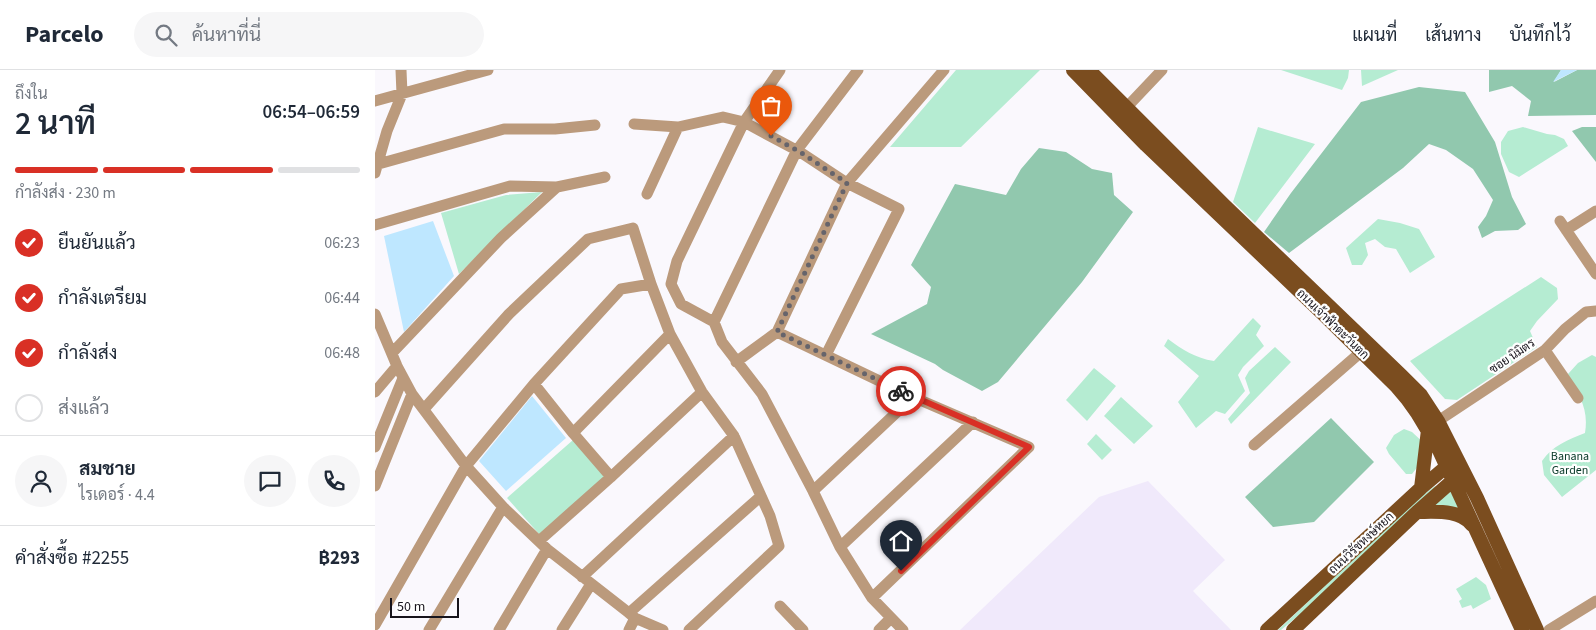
<!DOCTYPE html>
<html lang="th">
<head>
<meta charset="utf-8">
<style>
  body { margin:0; font-family:"Source Sans 3",Sarabun,sans-serif; background:#f6f6f7; color:#1f2937; height:100vh; display:flex; flex-direction:column; font-size:19px; white-space:nowrap }
  * { box-sizing:border-box; margin:0 }
  p { font-size:16px; color:#747a83 }
  .icon { flex:none; width:28px; height:28px; fill:none; stroke:currentColor; stroke-width:2; stroke-linecap:round; stroke-linejoin:round }
  .map { position:relative; flex:1; overflow:hidden }
  .side { display:flex; flex-direction:column; background:#fff; width:375px }
  .side>* { flex:none }
  .scale { position:absolute; left:15px; bottom:12px; width:69px; box-sizing:border-box; padding-left:5px; border:2px solid #17141c; border-top:0; font-size:14px; line-height:18px; white-space:nowrap; color:#17141c; -webkit-text-stroke:4px #fff; paint-order:stroke }
  .pin { position:absolute; display:grid; place-items:center; width:42px; height:42px; color:#fff; margin:-51px -21px; border-radius:50% 50% 50% 0; rotate:-45deg; box-shadow:0 0 5px #0007 }
  .pin .icon { rotate:45deg }
  .courier { position:absolute; display:grid; place-items:center; width:50px; height:50px; margin:-25px; border:4px solid #d93025; border-radius:50%; background:#fff; color:#222; box-shadow:0 1px 6px #0007 }
  .head em { font-style:normal; font-weight:600 }
  .head div { display:flex; flex-direction:column-reverse }
  .head { display:flex; align-items:center; justify-content:space-between; height:85px; padding:0 15px }
  h1 { font-size:32px; font-weight:600; line-height:38px }
  .bar { display:grid; grid-template-columns:repeat(4,1fr); gap:8px 5px; align-content:center; height:60px; padding:0 15px }
  .bar i { height:6px; border-radius:4px; background:#e0e1e3 }
  .bar .on { background:#d93025 }
  .bar p { grid-column:span 4 }
  .line { display:flex; align-items:center; gap:12px; padding:0 15px; border-top:1px solid #e0e1e3 }
  .line div { flex:1 }
  .round { display:grid; place-items:center; flex:none; width:52px; height:52px; border-radius:26px; background:#f6f6f7 }
  ol { padding:0 15px; list-style:none }
  li { display:flex; align-items:center; gap:15px; height:55px }
  li p { margin-inline-start:auto }
  li .icon { padding:5px; border-radius:50%; background:#d93025; color:#fff; stroke-width:4 }
  li:last-child { color:#747a83 }
  li i { width:28px; height:28px; border:2px solid #e0e1e3; border-radius:50% }
  header { display:flex; align-items:center; gap:30px; box-sizing:border-box; height:70px; padding:0 25px; background:#fff; border-bottom:1px solid #e0e1e3 }
  header strong { font-size:24px }
  nav { display:flex; gap:28px; margin-inline-start:auto; font-size:18px }
  .search { width:350px; height:45px; background:#f6f6f7; display:flex; align-items:center; gap:12px; box-sizing:border-box; padding:0 18px; border-radius:28px; color:#747a83; font-size:19px }
  main { display:flex; flex:1; min-height:0 }
  .map>svg:first-child { display:block }
  .built { fill:#f0e9fb }
  .green { fill:#b5ecd2 }
  .forest { fill:#91c8ae }
  .water { fill:#bee7ff }
  .lines { fill:none; stroke-linecap:round; stroke-linejoin:round }
  .minor { stroke:#bb9a7c; stroke-width:11 }
  .major { stroke:#7b4d1f; stroke-width:14 }
  .done { stroke:#66646b; stroke-width:5; stroke-dasharray:0 9 }
  .route { stroke:#d93025; stroke-width:6 }
  .labels { text-anchor:middle; stroke-width:4.5; stroke-linejoin:round; paint-order:stroke }
  .street-label { font-size:12px; fill:#17141c; stroke:#fff }
  .park-label { font-size:12px; fill:#053625; stroke:#fff }
</style>
</head>
<body>
<header>
<strong>Parcelo</strong>
<div class="search"><svg class="icon" aria-label="search" viewBox="0 0 24 24"><circle cx="10" cy="10" r="6"/><path d="M15 15l6 6"/></svg>ค้นหาที่นี่</div>
<nav><a>แผนที่</a><a>เส้นทาง</a><a>บันทึกไว้</a></nav>
</header>
<main>
<section class="side">
<div class="head"><div><h1>2 นาที</h1><p>ถึงใน</p></div><em>06:54–06:59</em></div>
<div class="bar"><i class="on"></i><i class="on"></i><i class="on"></i><i></i><p>กำลังส่ง · 230 m</p></div>
<ol>
<li><svg class="icon" aria-label="check" viewBox="0 0 24 24"><path d="M5 12l5 5 9-10"/></svg>ยืนยันแล้ว<p>06:23</p></li>
<li><svg class="icon" aria-label="check" viewBox="0 0 24 24"><path d="M5 12l5 5 9-10"/></svg>กำลังเตรียม<p>06:44</p></li>
<li><svg class="icon" aria-label="check" viewBox="0 0 24 24"><path d="M5 12l5 5 9-10"/></svg>กำลังส่ง<p>06:48</p></li>
<li><i></i>ส่งแล้ว</li>
</ol>
<div class="line" style="height:90px"><a class="round"><svg class="icon" aria-label="person" viewBox="0 0 24 24"><circle cx="12" cy="8" r="4"/><path d="M4 21q1-7 8-7t8 7"/></svg></a><div><b>สมชาย</b><p>ไรเดอร์ · 4.4</p></div><a class="round"><svg class="icon" aria-label="chat" viewBox="0 0 24 24"><path d="M4 5h16v11H9l-5 4z"/></svg></a><a class="round"><svg class="icon" aria-label="phone" viewBox="0 0 24 24"><path d="M5 4h4l2 5-3 2q2 4 5 5l2-3 5 2v4C11 20 4 13 5 4z"/></svg></a></div>
<div class="line" style="height:65px"><div>คำสั่งซื้อ #2255</div><b>฿293</b></div>
</section>
<div class="map">
<svg width="1221" height="560" viewBox="0 0 1221 560">
  <rect width="100%" height="100%" fill="#faf8fd"/>
  <path class="built" d="M 773,411 L 850,490 L 818,521 L 856,560 L 585,560 L 724,427 Z"/>
  <path class="green" d="M 581,0 L 665,0 L 586,77 L 515,77 Z
    M 906,0 L 974,0 L 973,8 L 967,20 Z
    M 986,0 L 1023,0 L 987,16 Z
    M 883,57 L 940,74 L 880,153 L 858,132 Z
    M 1148,57 L 1172,64 L 1180,65 L 1189,69 L 1193,76 L 1144,107 L 1134,102 L 1126,84 L 1126,72 L 1133,61 Z
    M 167,122 L 84,204 L 66,143 L 131,125 Z
    M 1003,149 L 1025,153 L 1044,159 L 1060,187 L 1035,203 L 1021,179 L 1010,177 L 1000,169 L 990,173 L 993,185 L 987,195 L 977,195 L 971,178 Z
    M 1166,207 L 1182,218 L 1183,229 L 1162,251 L 1155,261 L 1162,277 L 1082,330 L 1070,329 L 1035,291 Z
    M 878,248 L 886,256 L 881,265 L 889,276 L 868,297 L 863,305 L 870,321 L 850,344 L 841,341 L 821,358 L 803,332 L 824,306 L 789,276 L 793,269 C 808,280 820,288 839,291 Z
    M 900,277 L 916,292 L 856,354 L 853,349 L 875,323 L 870,308 L 874,301 Z
    M 1217,285 L 1221,287 L 1221,400 L 1187,427 L 1169,405 L 1167,391 C 1178,375 1193,370 1210,363 C 1214,338 1204,326 1193,304 L 1203,293 Z
    M 719,298 L 741,316 L 712,351 L 691,330 Z
    M 746,327 L 778,356 L 759,374 L 729,346 Z
    M 1029,359 L 1037,362 L 1051,375 L 1044,395 L 1037,404 L 1031,404 L 1014,384 L 1011,378 L 1019,365 Z
    M 721,364 L 737,380 L 727,390 L 712,374 Z
    M 198,370 L 231,407 L 165,465 L 132,428 Z
    M 1060,416 L 1062,418 L 943,529 L 906,560 L 903,560 L 1043,429 Z
    M 1074,418 L 1085,441 L 1056,438 Z
    M 1101,507 L 1111,515 L 1116,529 L 1098,539 L 1096,535 L 1087,538 L 1084,531 L 1087,529 L 1081,519 Z"/>
  <path class="forest" d="M 1114,0 L 1186,0 L 1179,12 L 1202,0 L 1221,0 L 1221,45 L 1153,46 L 1156,31 L 1137,16 L 1114,22 Z
    M 1044,17 L 1090,22 L 1120,72 L 1137,127 L 1151,154 L 1143,160 L 1120,161 L 1107,168 L 1103,157 L 1111,146 L 1118,130 L 1098,99 L 1071,80 L 1054,74 L 1028,98 L 914,183 L 889,162 L 916,123 L 986,32 Z
    M 1207,57 L 1221,57 L 1221,92 L 1197,61 Z
    M 664,78 L 691,82 L 717,99 L 737,103 L 739,125 L 758,142 L 707,212 L 623,312 L 607,321 L 568,300 L 560,294 L 496,264 L 552,234 L 556,217 L 536,195 L 580,114 L 631,125 L 646,99 Z
    M 956,348 L 999,392 L 939,452 L 898,457 L 870,427 Z"/>
  <path class="water" d="M 1186,0 L 1202,0 L 1178,12 Z
    M 58,151 L 79,206 L 29,262 L 9,166 Z
    M 157,326 L 191,368 L 131,421 L 104,391 Z"/>
  <g class="lines">
    <path class="minor" d="M 405,0 L 369,52 L 302,191 L 296,214 L 306,234 L 339,252 L 347,272 L 387,324 L 438,421 L 465,477 L 497,528 L 528,560
      M 0,31 L 113,0
      M 751,38 L 787,0
      M 259,54 L 303,57 L 348,47 L 369,52 L 425,82 L 472,113 L 524,139 L 451,285
      M 0,95 L 129,59 L 180,59 L 220,55
      M 0,103 L 12,61 L 27,24 L 26,0
      M 272,124 L 303,57
      M 1185,151 L 1221,204
      M 0,155 L 135,116 L 182,117 L 230,107
      M 1191,160 L 1221,141
      M 0,244 L 22,296 L 37,324 L 91,396 L 128,437 L 172,479 L 254,543 L 260,548 L 288,560
      M 339,252 L 422,80 L 483,0
      M 402,262 L 538,327 L 654,377 L 497,528
      M 1170,280 L 1203,328
      M 17,283 L 126,168 L 182,117
      M 361,292 L 402,262 L 472,113 L 569,0
      M 159,314 L 198,363 L 236,407
      M 0,322 L 22,296
      M 49,339 L 134,244 L 213,169 L 258,158 L 276,214 L 295,264 L 327,322 L 359,366 L 395,446 L 404,476 L 314,560
      M 1063,351 L 1170,280 L 1190,259 L 1211,242 L 1221,241
      M 198,363 L 295,264
      M 879,375 L 986,282
      M 0,377 L 28,308
      M 0,416 L 37,324
      M 438,421 L 538,327
      M 164,471 L 236,407 L 327,322
      M 465,477 L 598,352
      M 207,507 L 359,366
      M 405,536 L 428,560
      M 254,543 L 386,426
      M 0,555 L 91,396 L 159,314 L 246,219 L 276,214
      M 54,560 L 128,437
      M 124,560 L 172,479
      M 187,560 L 216,514
      M 254,560 L 260,548
      M 504,560 L 516,548
      M 1174,560 L 1221,531"/>
    <path class="major" d="M 698,0 L 771,75 L 949,245 L 1021,316 L 1032,329 L 1042,343 L 1063,378 L 1147,560
      M 714,0 L 849,135 L 1026,305 L 1046,325 L 1063,351 L 1102,428 L 1162,560
      M 1046,418 L 1053,360
      M 1042,442 C 1060,442 1085,439 1097,455
      M 892,560 L 1046,418 L 1078,391
      M 918,560 L 1042,442 L 1084,405"/>
  </g>
  <g class="lines">
    <path class="done" d="M 396,66 L 425,82 L 472,113 L 402,262 L 526,321"/>
    <path class="route" d="M 526,501 L 654,377 L 526,321"/>
  </g>
  <g class="labels">
    <g class="street-label">
      <text transform="translate(958 254) rotate(44)" y="4">ถนนเจ้าฟ้าตะวันตก</text>
      <text transform="translate(1137 286) rotate(-34)" y="4">ซอย นิมิตร</text>
      <text transform="translate(986 473) rotate(-43)" y="4">ถนนวิรัชหงษ์หยก</text>
    </g>
    <g class="park-label">
      <text x="1195" y="390">Banana<tspan x="1195" dy="14">Garden</tspan></text>
    </g>
  </g>
</svg>
<div class="scale">50 m</div>
<div class="pin" style="left:396px;top:66px;background:#ea580c"><svg class="icon" aria-label="bag" viewBox="0 0 24 24"><path d="M5 8h14l-1 12H6zM9 8a3 3 0 0 1 6 0"/></svg></div>
<div class="pin" style="left:526px;top:501px;background:#1f2937"><svg class="icon" aria-label="home" viewBox="0 0 24 24"><path d="M3 11l9-7 9 7M6 9v11h12V9"/></svg></div>
<div class="courier" style="left:526px;top:321px"><svg class="icon" aria-label="bike" viewBox="0 0 24 24"><circle cx="6" cy="16" r="4"/><circle cx="18" cy="16" r="4"/><path d="M6 16l4-8h5l3 8M10 8l3 8H6M13 5h3"/></svg></div>
</div>
</main>
</body>
</html>
